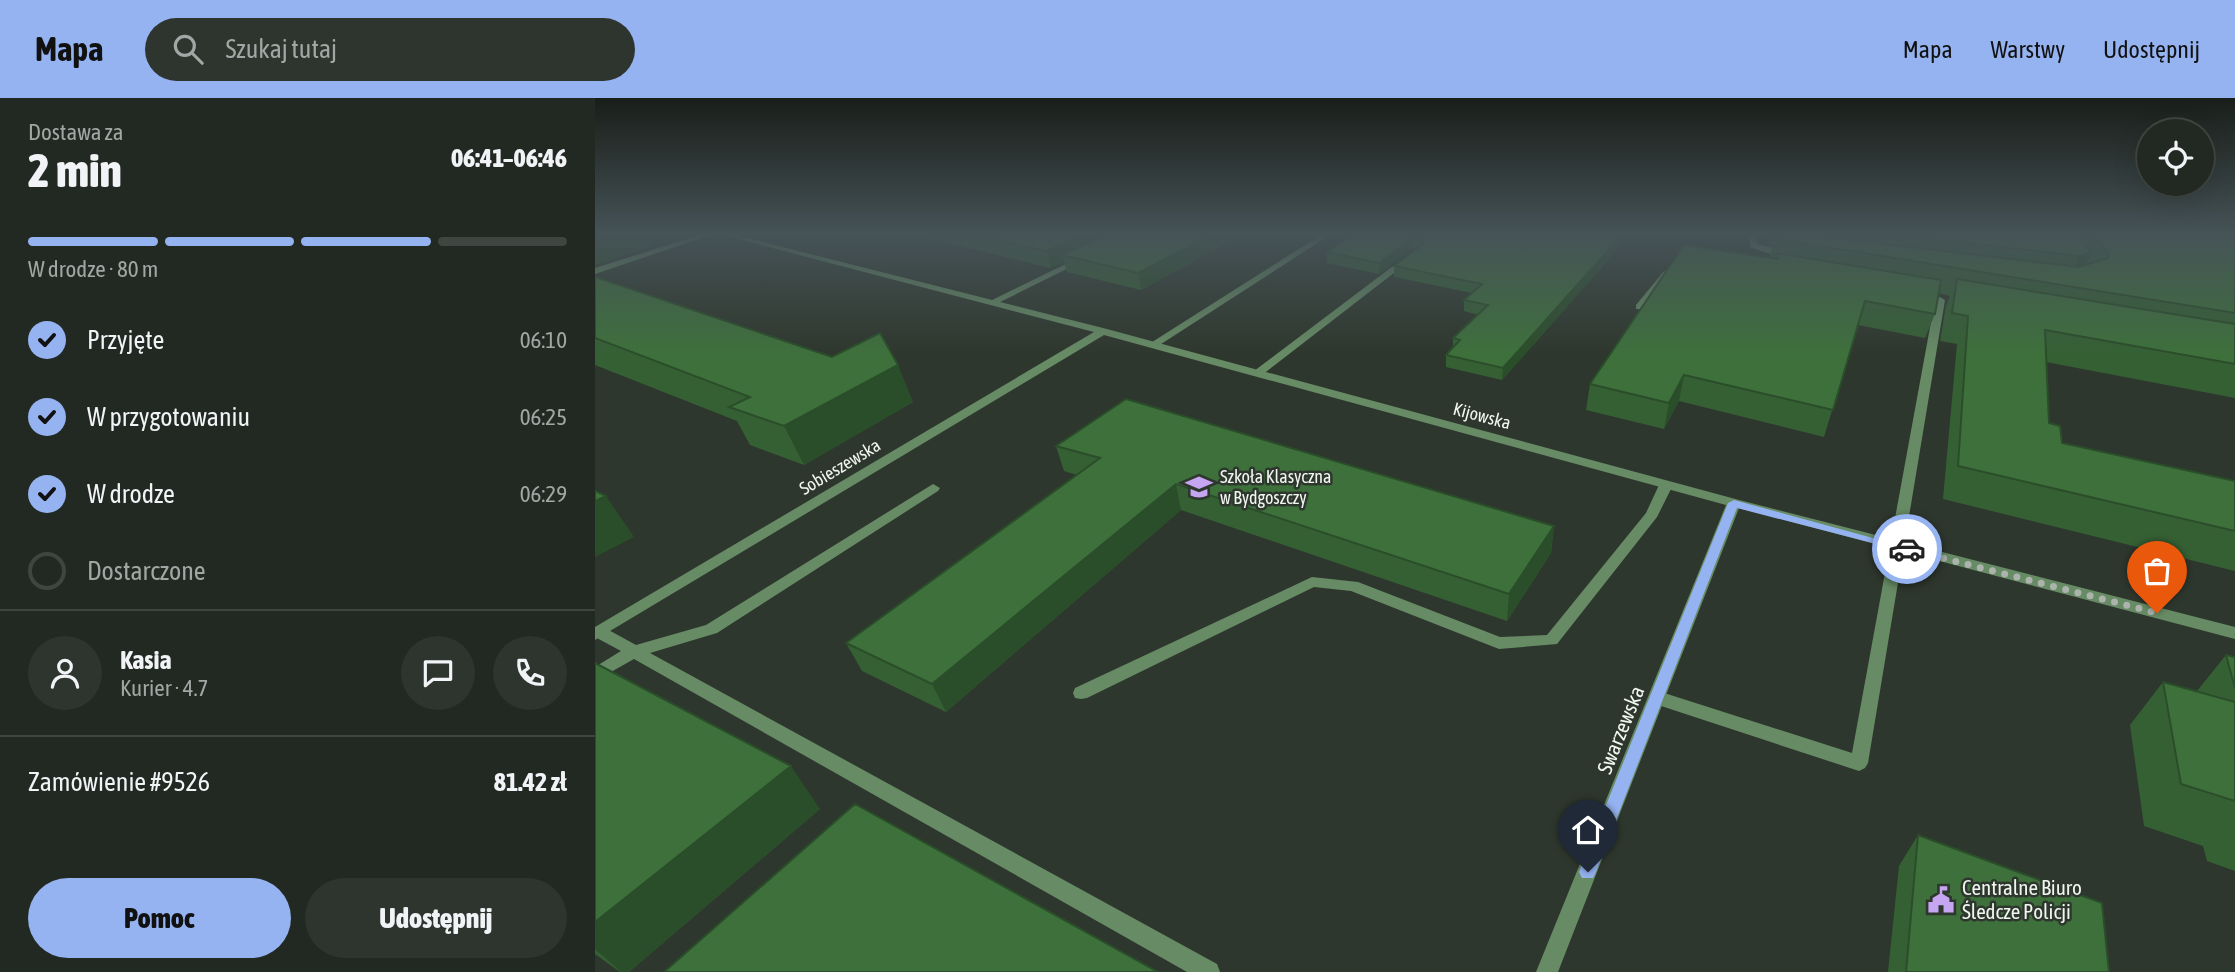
<!DOCTYPE html>
<html lang="pl">
<head>
<meta charset="utf-8">
<style>
  body { margin:0; font-family:"Asap Condensed",sans-serif; background:#2e352f; color:#f1f3f6; height:100vh; display:flex; flex-direction:column; font-size:26px; white-space:nowrap }
  * { box-sizing:border-box; margin:0 }
  p { font-size:23px; color:#a2a6a5 }
  .icon { flex:none; width:38px; height:38px; fill:none; stroke:currentColor; stroke-width:2; stroke-linecap:round; stroke-linejoin:round }
  .map { position:relative; flex:1; overflow:hidden }
  .drawer { display:flex; flex-direction:column; background:#222922; width:595px }
  .drawer>* { flex:none }
  .fabs { position:absolute; left:1542px; top:21px; display:grid; gap:14px }
  .fabs a { display:grid; place-items:center; width:77px; height:77px; border-radius:50%; background:#222922; box-shadow:0 7px 28px #0002,0 0 0 2px #3f4540; font-size:35px }
  .pin { position:absolute; display:grid; place-items:center; width:60px; height:60px; color:#fff; margin:-72px -30px; border-radius:50% 50% 50% 0; rotate:-45deg; box-shadow:0 0 7px #0007 }
  .pin .icon { rotate:45deg }
  .courier { position:absolute; display:grid; place-items:center; width:70px; height:70px; margin:-35px; border:5px solid #95b2f1; border-radius:50%; background:#fff; color:#222; box-shadow:0 2px 9px #0007 }
  .summary em { font-style:normal; font-weight:800 }
  .summary div { display:flex; flex-direction:column-reverse }
  .summary { display:flex; align-items:center; justify-content:space-between; height:119px; padding:0 28px }
  h1 { font-size:46px; font-weight:800; line-height:52px }
  .bar { display:grid; grid-template-columns:repeat(4,1fr); gap:10px 7px; align-content:center; height:84px; padding:0 28px }
  .bar i { height:9px; border-radius:5px; background:#3f4540 }
  .bar .active { background:#95b2f1 }
  .bar p { grid-column:span 4 }
  .line { display:flex; align-items:center; gap:18px; padding:0 28px; border-top:2px solid #3f4540 }
  .line div { flex:1 }
  .round { display:grid; place-items:center; flex:none; width:74px; height:74px; border-radius:37px; background:#2e352f }
  ol { padding:0 28px; list-style:none }
  li { display:flex; align-items:center; gap:21px; height:77px }
  li p { margin-inline-start:auto }
  li .icon { padding:7px; border-radius:50%; background:#95b2f1; color:#111; stroke-width:4 }
  li:last-child { color:#a2a6a5 }
  li i { width:38px; height:38px; border:4px solid #3f4540; border-radius:50% }
  .action { display:flex; gap:14px; margin-top:auto; padding:14px 28px }
  .action a { flex:1; height:80px; border-radius:42px; background:#95b2f1; color:#111; font-size:28px; font-weight:800; line-height:80px; text-align:center }
  .action a+a { background:#2e352f; color:#f1f3f6 }
  header { display:flex; align-items:center; gap:42px; box-sizing:border-box; height:98px; padding:0 35px; background:#95b2f1; color:#111 }
  header strong { font-size:33px }
  nav { display:flex; gap:38px; margin-inline-start:auto; font-size:24px }
  .search { width:490px; height:63px; background:#2e352f; display:flex; align-items:center; gap:18px; box-sizing:border-box; padding:0 24px; border-radius:38px; color:#a2a6a5; font-size:26px }
  main { display:flex; flex:1; min-height:0 }
  .map>svg:first-child { display:block }
  .lines { fill:none; stroke-linecap:round; stroke-linejoin:round }
  .service { fill:#678c65; fill-rule:evenodd }
  .minor { fill:#678c65; fill-rule:evenodd }
  .wall { fill:#356034 }
  .shaded-wall { fill:#2b4e2a }
  .building { fill:#3e703c; stroke:#2b4e2a; stroke-width:2 }
  .route { fill:#95b2f1 }
  .done { stroke:#acb3ac; stroke-width:7; stroke-dasharray:0 12.6 }
  .labels { text-anchor:middle; stroke-width:5; stroke-linejoin:round; paint-order:stroke }
  .street-label { font-size:18px; fill:#f0f6f0; stroke:#2e372d }
  .poi-label { font-size:18px; fill:#f0f6f0; stroke:#2e372d; text-anchor:start }
  .near-street-label { font-size:21px; fill:#f0f6f0; stroke:#2e372d }
  .near-poi-label { font-size:21px; fill:#f0f6f0; stroke:#2e372d; text-anchor:start }
</style>
</head>
<body>
<header>
<strong>Mapa</strong>
<div class="search"><svg class="icon" aria-label="search" viewBox="0 0 24 24"><circle cx="10" cy="10" r="6"/><path d="M15 15l6 6"/></svg>Szukaj tutaj</div>
<nav><a>Mapa</a><a>Warstwy</a><a>Udostępnij</a></nav>
</header>
<main>
<section class="drawer">
<div class="summary"><div><h1>2 min</h1><p>Dostawa za</p></div><em>06:41–06:46</em></div>
<div class="bar"><i class="active"></i><i class="active"></i><i class="active"></i><i></i><p>W drodze · 80 m</p></div>
<ol>
<li><svg class="icon" aria-label="check" viewBox="0 0 24 24"><path d="M5 12l5 5 9-10"/></svg>Przyjęte<p>06:10</p></li>
<li><svg class="icon" aria-label="check" viewBox="0 0 24 24"><path d="M5 12l5 5 9-10"/></svg>W przygotowaniu<p>06:25</p></li>
<li><svg class="icon" aria-label="check" viewBox="0 0 24 24"><path d="M5 12l5 5 9-10"/></svg>W drodze<p>06:29</p></li>
<li><i></i>Dostarczone</li>
</ol>
<div class="line" style="height:126px"><a class="round"><svg class="icon" aria-label="person" viewBox="0 0 24 24"><circle cx="12" cy="8" r="4"/><path d="M4 21q1-7 8-7t8 7"/></svg></a><div><b>Kasia</b><p>Kurier · 4.7</p></div><a class="round"><svg class="icon" aria-label="chat" viewBox="0 0 24 24"><path d="M4 5h16v11H9l-5 4z"/></svg></a><a class="round"><svg class="icon" aria-label="phone" viewBox="0 0 24 24"><path d="M5 4h4l2 5-3 2q2 4 5 5l2-3 5 2v4C11 20 4 13 5 4z"/></svg></a></div>
<div class="line" style="height:91px"><div>Zamówienie #9526</div><b>81.42 zł</b></div>
<div class="action"><a>Pomoc</a><a>Udostępnij</a></div>
</section>
<div class="map">
<svg width="1640" height="874" viewBox="0 0 1640 874">
  <rect width="100%" height="100%" fill="#2e372d"/>
  <g class="lines">
    <path class="service" d="M 111,135 L 122,135 L 0,176 L 0,170 Z
      M 729,135 L 738,135 L 563,248 L 559,249 L 554,246 Z
      M 1154,135 L 1162,135 L 1162,146 L 1199,155 C 1187,160 1168,154 1155,149 Z
      M 810,159 L 817,161 L 667,277 L 659,277 L 659,273 Z
      M 483,160 L 490,162 L 399,207 L 391,205 Z
      M 1069,173 L 1077,175 L 1047,211 L 1041,211 L 1041,207 Z
      M 1345,199 L 1350,202 L 1273,665 L 1270,670 L 1264,673 L 1057,605 L 1054,600 L 1057,595 L 1063,593 L 1257,655 L 1340,202 Z
      M 1071,383 L 1078,387 L 1062,419 L 962,546 L 904,551 L 756,493 L 719,489 L 492,600 L 486,601 L 480,600 L 478,595 L 480,590 L 717,479 L 763,484 L 905,539 L 952,537 L 1051,415 L 1064,387 Z
      M 338,386 L 345,390 L 343,393 L 122,535 L 55,555 L 622,866 L 625,874 L 592,874 L 39,561 L 0,583 L 0,569 L 26,553 L 0,539 L 0,530 L 10,530 L 41,547 L 111,527 Z"/>
    <path class="minor" d="M 120,135 L 132,135 L 512,231 L 1144,402 L 1640,529 L 1640,541 L 1144,410 L 963,874 L 941,874 L 1131,407 L 509,237 L 0,542 L 0,529 L 499,234 Z"/>
  </g>
  <path class="wall" d="M 311,135 L 651,135 L 546,192 L 472,174 L 469,164 L 456,170 Z
    M 761,135 L 1025,139 L 1024,150 L 907,282 L 851,269 L 851,257 L 858,250 L 858,240 L 883,217 L 869,213 L 869,202 L 877,195 L 799,179 L 799,168 L 822,150 L 818,150 L 784,176 L 732,165 L 732,154 Z
    M 1174,135 L 1640,135 L 1640,300 L 1451,264 L 1454,325 L 1467,345 L 1640,383 L 1640,473 L 1348,401 L 1362,246 L 1345,243 L 1351,208 L 1355,198 L 1343,195 L 1340,216 L 1330,240 L 1263,227 L 1229,339 L 1084,303 L 1069,331 L 991,312 L 995,286 L 1175,160 L 1177,148 L 1174,148 Z
    M 0,179 L 318,304 L 209,367 L 155,347 L 142,323 L 0,267 Z
    M 461,348 L 959,428 L 956,455 L 912,523 L 586,412 L 351,614 L 267,573 L 251,545 L 482,377 L 469,373 Z
    M 1631,557 L 1640,559 L 1640,773 L 1612,763 L 1608,748 L 1549,728 L 1535,627 L 1568,584 L 1602,593 Z
    M 0,565 L 225,711 L 34,874 L 25,874 L 0,856 Z
    M 1323,737 L 1514,874 L 1293,874 L 1304,768 Z"/>
  <path class="shaded-wall" d="M 17,135 L 53,135 L 59,147 L 0,167 L 0,140 Z
    M 492,135 L 530,135 L 467,157 L 469,164 L 456,170 L 452,153 Z
    M 619,135 L 651,135 L 546,192 L 543,175 Z
    M 818,139 L 818,150 L 784,176 L 784,165 Z
    M 1025,139 L 1024,150 L 907,282 L 908,270 Z
    M 1496,155 L 1484,181 L 1472,184 L 1484,158 Z
    M 303,267 L 318,304 L 209,367 L 189,328 Z
    M 1089,277 L 1084,303 L 1069,331 L 1074,305 Z
    M 581,386 L 586,412 L 351,614 L 337,586 Z
    M 11,398 L 39,439 L 0,459 L 0,403 Z
    M 959,428 L 956,455 L 912,523 L 914,496 Z
    M 196,668 L 225,711 L 34,874 L 26,874 L 0,851 L 0,824 Z"/>
  <path class="building" d="M 0,135 L 17,135 L 0,140 Z
    M 373,135 L 492,135 L 452,153 Z
    M 515,135 L 619,135 L 543,175 L 467,157 Z
    M 761,135 L 999,135 L 1025,139 L 908,270 L 851,257 L 865,242 L 858,240 L 893,207 L 869,202 L 887,186 L 799,168 L 829,145 L 828,141 L 818,139 L 784,165 L 732,154 Z
    M 1181,135 L 1197,135 L 1484,169 L 1513,160 L 1514,156 L 1496,135 L 1535,135 L 1538,138 L 1548,138 L 1548,135 L 1640,135 L 1640,215 L 1182,141 Z
    M 1285,135 L 1481,135 L 1496,155 L 1484,158 Z
    M 1089,147 L 1183,161 L 1182,155 L 1346,182 L 1340,216 L 1270,203 L 1238,312 L 1089,277 L 1074,305 L 995,286 Z
    M 0,179 L 237,259 L 285,235 L 303,267 L 189,328 L 134,309 L 155,299 L 0,240 Z
    M 1362,181 L 1640,226 L 1640,266 L 1450,232 L 1454,325 L 1465,328 L 1467,345 L 1640,383 L 1640,433 L 1363,368 L 1373,218 L 1357,215 Z
    M 531,301 L 959,428 L 914,496 L 581,386 L 337,586 L 251,545 L 505,360 L 461,348 Z
    M 0,393 L 11,398 L 0,403 Z
    M 1631,557 L 1640,559 L 1640,590 Z
    M 0,565 L 196,668 L 0,824 Z
    M 1568,584 L 1640,604 L 1640,703 L 1586,686 Z
    M 260,706 L 563,874 L 69,874 Z
    M 1323,737 L 1507,805 L 1514,874 L 1311,874 Z"/>
  <linearGradient id="sky" x2="0" y2="1"><stop stop-color="#191e19"/><stop offset="0.53" stop-color="#465357"/><stop offset="1" stop-color="#465357" stop-opacity="0"/></linearGradient>
  <rect width="1640" height="257" fill="url(#sky)"/>
  <path class="route" d="M 1139,402 L 1318,451 L 1312,454 L 1142,410 L 1001,774 L 998,780 L 987,780 L 984,774 L 1133,405 Z"/>
  <g class="lines">
    <path class="done" d="M 1312,451 L 1562,515"/>
  </g>
  <defs>
    <g id="school-bare" transform="scale(2.1)"><path d="M0-5L7-2L0 1L-7-2ZM-4 1L0 2.5L4 1V4Q0 6-4 4Z" fill="#c6a6f0" stroke="#2e372d" stroke-width="2.5" paint-order="stroke"/></g>
    <g id="civic-bare" transform="scale(2.1)"><path d="M-.6-6.5H3V-4.5H.6V-3L4-1V1h2V6H-6V1h2V-1L-.6-3ZM-1.2 2.5V6h2.4V2.5Z" fill="#c6a6f0" stroke="#2e372d" stroke-width="2.5" paint-order="stroke"/></g>
  </defs>
  <g fill-rule="evenodd">
    <use href="#school-bare" x="604" y="389"/>
    <use href="#civic-bare" x="1346" y="802"/>
  </g>
  <g class="labels">
    <g class="street-label">
      <text transform="translate(887 318) rotate(15)" y="6">Kijowska</text>
      <text transform="translate(245 369) rotate(-31)" y="6">Sobieszewska</text>
    </g>
    <g class="poi-label">
      <text x="625" y="385">Szkoła Klasyczna<tspan x="625" dy="21">w Bydgoszczy</tspan></text>
    </g>
    <g class="near-street-label">
      <text transform="translate(1026 632) rotate(-68)" y="7">Swarzewska</text>
    </g>
    <g class="near-poi-label">
      <text x="1367" y="797">Centralne Biuro<tspan x="1367" dy="24">Śledcze Policji</tspan></text>
    </g>
  </g>
</svg>
<div class="fabs">
<a><svg class="icon" aria-label="locate" viewBox="0 0 24 24"><circle cx="12" cy="12" r="6"/><path d="M12 2v4M12 18v4M2 12h4M18 12h4"/></svg></a>
</div>
<div class="pin" style="left:1562px;top:515px;background:#ea580c"><svg class="icon" aria-label="bag" viewBox="0 0 24 24"><path d="M5 8h14l-1 12H6zM9 8a3 3 0 0 1 6 0"/></svg></div>
<div class="pin" style="left:993px;top:774px;background:#1f2937"><svg class="icon" aria-label="home" viewBox="0 0 24 24"><path d="M3 11l9-7 9 7M6 9v11h12V9"/></svg></div>
<div class="courier" style="left:1312px;top:451px"><svg class="icon" aria-label="car" viewBox="0 0 24 24"><path d="M5 17H2v-5l4-1 3-4h7l3 4 3 1v5h-3M9 17h6M6 11h13"/><circle cx="7" cy="17" r="2"/><circle cx="17" cy="17" r="2"/></svg></div>
</div>
</main>
</body>
</html>
